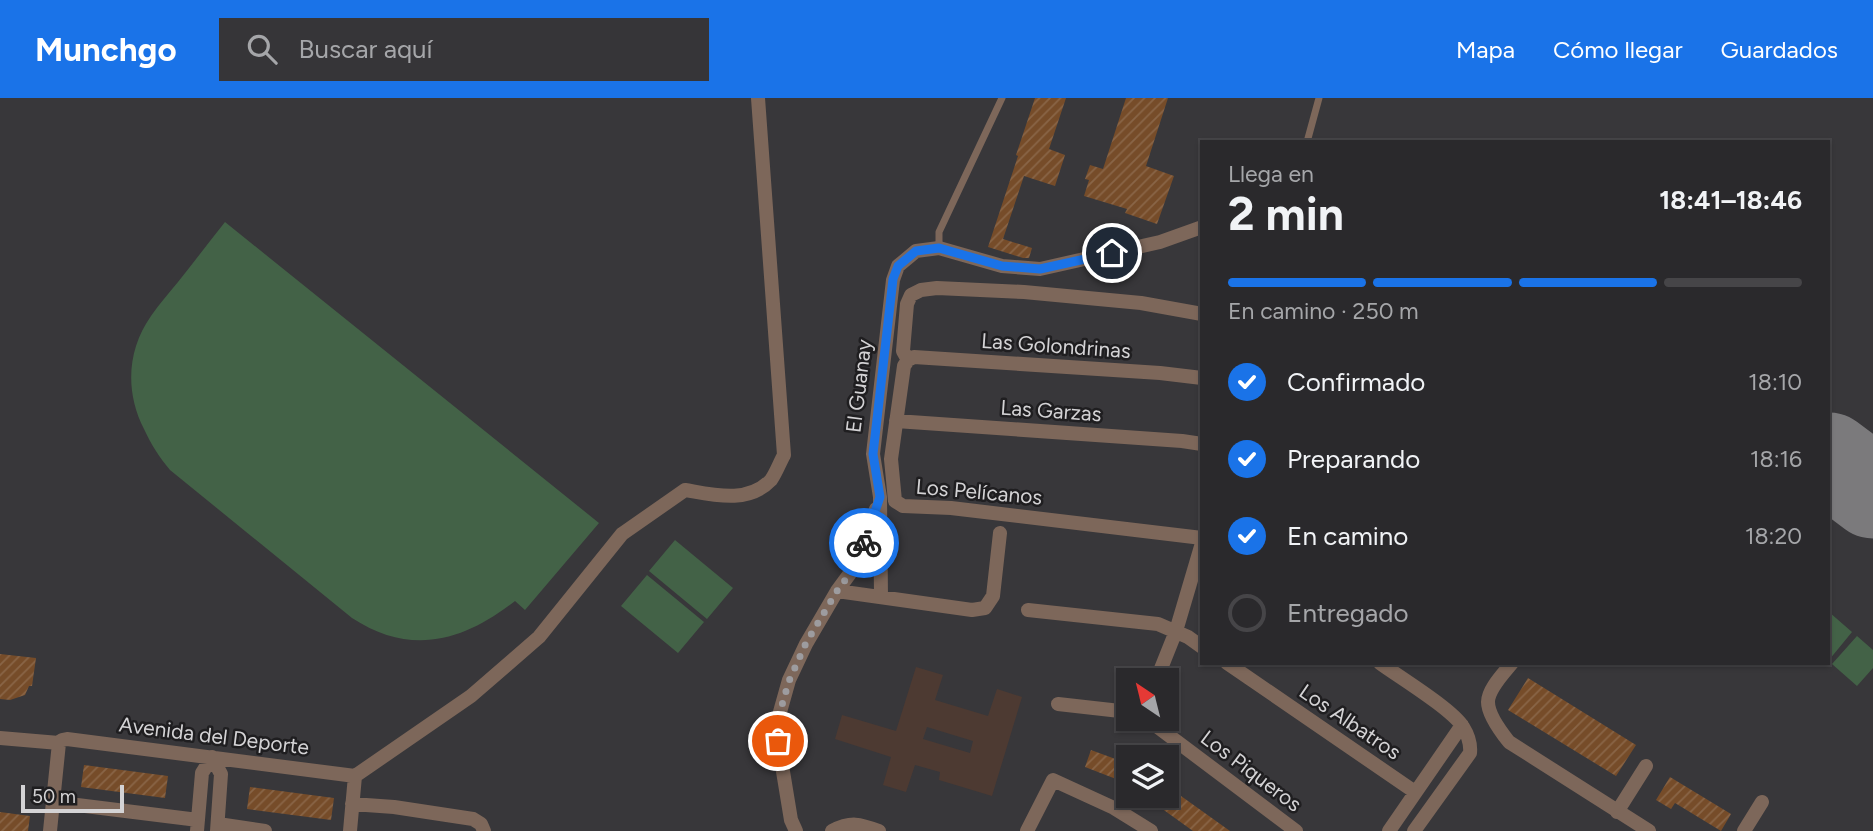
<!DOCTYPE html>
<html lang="es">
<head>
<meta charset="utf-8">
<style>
  body { margin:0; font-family:Figtree,sans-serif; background:#363538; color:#f1f3f6; height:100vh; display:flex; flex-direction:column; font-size:26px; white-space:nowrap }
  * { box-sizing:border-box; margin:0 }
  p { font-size:23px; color:#a5a6a9 }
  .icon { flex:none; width:38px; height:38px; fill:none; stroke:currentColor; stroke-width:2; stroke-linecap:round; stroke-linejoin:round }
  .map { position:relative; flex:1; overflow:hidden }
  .drawer { position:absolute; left:1200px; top:42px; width:630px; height:525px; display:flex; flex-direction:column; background:#2a292c; border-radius:0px; box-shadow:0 2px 5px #0004,0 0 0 2px #464548 }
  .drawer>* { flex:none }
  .needle { width:46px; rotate:325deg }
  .fabs { position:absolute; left:1116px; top:570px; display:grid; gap:14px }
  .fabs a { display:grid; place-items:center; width:63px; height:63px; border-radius:0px; background:#2a292c; box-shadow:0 2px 5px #0004,0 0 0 2px #464548; font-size:35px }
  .scale { position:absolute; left:21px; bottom:18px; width:103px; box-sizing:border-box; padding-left:7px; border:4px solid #d4d3d5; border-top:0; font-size:19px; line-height:24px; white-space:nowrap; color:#d4d3d5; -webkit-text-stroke:5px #1f1e20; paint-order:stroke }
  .pin { position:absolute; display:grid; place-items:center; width:60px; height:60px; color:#fff; margin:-30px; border:4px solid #fff; border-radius:50%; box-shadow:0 2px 7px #0007 }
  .courier { position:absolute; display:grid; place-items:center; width:70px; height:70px; margin:-35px; border:5px solid #1a73e8; border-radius:50%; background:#fff; color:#222; box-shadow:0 2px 9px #0007 }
  .summary em { font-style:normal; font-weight:700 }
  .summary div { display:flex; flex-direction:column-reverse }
  .summary { display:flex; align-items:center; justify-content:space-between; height:119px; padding:0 28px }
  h1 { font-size:46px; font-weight:700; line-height:52px }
  .bar { display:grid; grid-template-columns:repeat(4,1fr); gap:10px 7px; align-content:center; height:84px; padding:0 28px }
  .bar i { height:9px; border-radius:5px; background:#464548 }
  .bar .selected { background:#1a73e8 }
  .bar p { grid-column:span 4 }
  ol { padding:0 28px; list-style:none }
  li { display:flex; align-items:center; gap:21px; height:77px }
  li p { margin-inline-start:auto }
  li .icon { padding:7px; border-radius:50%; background:#1a73e8; color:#fff; stroke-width:4 }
  li:last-child { color:#a5a6a9 }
  li i { width:38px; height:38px; border:4px solid #464548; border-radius:50% }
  header { display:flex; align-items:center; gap:42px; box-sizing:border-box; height:98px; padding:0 35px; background:#1a73e8; color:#fff }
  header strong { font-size:33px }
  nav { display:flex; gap:38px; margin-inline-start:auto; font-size:24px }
  .search { width:490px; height:63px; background:#363538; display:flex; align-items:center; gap:18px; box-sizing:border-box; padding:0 24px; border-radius:0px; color:#a5a6a9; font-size:26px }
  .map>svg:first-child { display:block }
  .medical { fill:#4d3a32; fill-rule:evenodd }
  .park { fill:#436247 }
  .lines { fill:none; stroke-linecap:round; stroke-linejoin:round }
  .runway { stroke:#7b7a7c; stroke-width:93 }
  .building { fill:url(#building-hatch) }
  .lane { stroke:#7d675a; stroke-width:7 }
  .street { stroke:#7d675a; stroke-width:14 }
  .done { stroke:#9d9c9f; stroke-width:7; stroke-dasharray:0 12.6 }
  .route { stroke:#1a73e8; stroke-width:9 }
  .labels { text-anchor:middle; stroke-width:5; stroke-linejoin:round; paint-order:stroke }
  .street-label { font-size:21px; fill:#d4d3d5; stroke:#1f1e20 }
</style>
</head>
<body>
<header>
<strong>Munchgo</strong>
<div class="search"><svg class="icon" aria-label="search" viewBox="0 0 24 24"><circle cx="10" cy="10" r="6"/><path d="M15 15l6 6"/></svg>Buscar aquí</div>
<nav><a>Mapa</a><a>Cómo llegar</a><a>Guardados</a></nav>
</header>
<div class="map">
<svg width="1873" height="733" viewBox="0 0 1873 733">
  <defs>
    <pattern id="building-hatch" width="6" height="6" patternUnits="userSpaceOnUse" patternTransform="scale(1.75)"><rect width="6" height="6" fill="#764c29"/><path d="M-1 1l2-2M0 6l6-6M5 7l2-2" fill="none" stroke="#896547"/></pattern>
  </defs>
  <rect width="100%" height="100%" fill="#38373a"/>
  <path class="medical" d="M 916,569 L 943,577 L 935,602 L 988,618 L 997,591 L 1022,599 L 992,698 L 939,682 L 940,674 L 915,667 L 906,694 L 883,687 L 891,659 L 835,641 L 842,617 L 896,633 ZM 927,629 L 973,643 L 970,655 L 923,641 Z"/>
  <path class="park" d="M 225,124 L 599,425 L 525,512 L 515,503 C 463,544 410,558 352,520 L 170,372 C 159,359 151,346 144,331 C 125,294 127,252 151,218 C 159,206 169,195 178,184 C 194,164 209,144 225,124 Z
    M 675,442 L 733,490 L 707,521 L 649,473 Z
    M 647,477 L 704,524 L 678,555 L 621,508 Z
    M 1829,514 L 1852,534 L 1829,562 Z
    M 1857,538 L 1873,552 L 1873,570 L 1857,588 L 1832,566 Z"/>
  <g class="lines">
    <path class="runway" d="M 1829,361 L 1873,394"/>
  </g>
  <path class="building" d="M 1035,0 L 1066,0 L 1049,51 L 1065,57 L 1055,88 L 1024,78 L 1003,141 L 1032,150 L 1029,160 L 1023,160 L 988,149 L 1018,58 L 1016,57 Z
    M 1126,0 L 1168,0 L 1146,68 L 1174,78 L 1157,126 L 1125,115 L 1127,111 L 1084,98 L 1089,82 L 1085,81 L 1090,67 L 1103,71 Z
    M 0,556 L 36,560 L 32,588 L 29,588 L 25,597 L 10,602 L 0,601 Z
    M 1528,580 L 1636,647 L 1616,678 L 1508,612 Z
    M 1091,652 L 1129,666 L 1129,686 L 1085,669 Z
    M 84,667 L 168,678 L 165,700 L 81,689 Z
    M 1670,679 L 1731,716 L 1721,733 L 1675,705 L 1671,711 L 1656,702 Z
    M 1167,688 L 1230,733 L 1193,733 L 1154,705 L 1159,698 L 1167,698 Z
    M 250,689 L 334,700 L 331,722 L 247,711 Z
    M 0,714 L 30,718 L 28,733 L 0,733 Z"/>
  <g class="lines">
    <path class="lane" d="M 1307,44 L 1319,0
      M 939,150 L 939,134 L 1002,0"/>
    <path class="street" d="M 908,262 L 904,268 L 891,361 L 895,403 L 903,408 L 951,410 L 1202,440
      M 908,262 L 903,253 L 907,206 L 911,197 L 921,192 L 937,190 L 1024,194 L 1141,205 L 1202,216
      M 908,262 L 914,259 L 1160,275 L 1202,280
      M 896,323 L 1182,343 L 1202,346
      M 837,493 L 972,512 L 985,510 L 993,498 L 1000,435
      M 881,498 L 880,399 L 873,356 L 893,182 L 898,168 L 916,153 L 939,150 L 1002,168 L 1040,171 L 1160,144 L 1202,129
      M 1028,512 L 1158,526 L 1188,539 L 1202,549
      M 1227,565 L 1415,694
      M 1380,565 C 1399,579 1452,611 1463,629 C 1468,637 1471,645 1470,655 L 1414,733
      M 1512,565 C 1504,575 1488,591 1488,604 C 1488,617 1501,634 1509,644 L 1649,733
      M 1156,583 L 1176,533 L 1202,445
      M 1058,606 L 1129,614
      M 1147,621 L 1296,733
      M 0,640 L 59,645
      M 355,678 L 471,598 L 539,539 L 622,436 L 685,392 C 714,397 748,406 771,382 C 776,375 780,364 784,357 L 758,0
      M 53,704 L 198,722
      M 352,706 L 394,709 L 473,721 L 481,726 L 484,733
      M 1617,714 L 1646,668
      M 218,726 L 265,733
      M 50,733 L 59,645 L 62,642 L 67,641 L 355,678
      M 197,733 L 202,675 L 212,659 L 221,676 L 217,733
      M 350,733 L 355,678
      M 796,733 L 791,722 L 778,643 L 780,614 L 789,582 L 806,546 L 837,493 L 851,474 L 868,435 L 876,411
      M 832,733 C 851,723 860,726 879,733
      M 1027,733 L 1053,682 L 1114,710 L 1151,733
      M 1389,733 L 1462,627
      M 1744,733 L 1762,704"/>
  </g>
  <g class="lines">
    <path class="done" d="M 778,643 L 780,614 L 789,583 L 806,545 L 837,493 L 851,474 L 864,445"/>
    <path class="route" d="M 864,445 L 880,399 L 873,356 L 893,181 L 898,168 L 916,153 L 939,150 L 1002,168 L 1040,171 L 1112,155"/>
  </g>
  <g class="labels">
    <g class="street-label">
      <text transform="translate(1056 248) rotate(4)" y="7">Las Golondrinas</text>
      <text transform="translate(859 288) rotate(-83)" y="7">El Guanay</text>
      <text transform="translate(1051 313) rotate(4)" y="7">Las Garzas</text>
      <text transform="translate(979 394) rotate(5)" y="7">Los Pelícanos</text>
      <text transform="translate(1350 624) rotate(34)" y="7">Los Albatros</text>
      <text transform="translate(214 638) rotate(7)" y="7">Avenida del Deporte</text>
      <text transform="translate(1251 673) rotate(37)" y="7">Los Piqueros</text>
    </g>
  </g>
</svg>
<div class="fabs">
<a><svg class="needle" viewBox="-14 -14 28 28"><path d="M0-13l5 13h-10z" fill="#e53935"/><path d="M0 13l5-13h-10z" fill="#a5a6a9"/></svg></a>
<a><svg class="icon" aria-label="layers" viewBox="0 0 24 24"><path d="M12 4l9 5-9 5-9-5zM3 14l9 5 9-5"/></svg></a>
</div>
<div class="scale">50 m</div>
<div class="pin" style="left:778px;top:643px;background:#ea580c"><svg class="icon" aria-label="bag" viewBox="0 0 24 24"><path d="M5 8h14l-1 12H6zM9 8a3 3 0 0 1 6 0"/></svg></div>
<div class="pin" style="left:1112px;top:155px;background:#1f2937"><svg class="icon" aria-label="home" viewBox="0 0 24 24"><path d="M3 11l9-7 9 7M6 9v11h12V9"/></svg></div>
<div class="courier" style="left:864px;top:445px"><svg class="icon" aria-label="bike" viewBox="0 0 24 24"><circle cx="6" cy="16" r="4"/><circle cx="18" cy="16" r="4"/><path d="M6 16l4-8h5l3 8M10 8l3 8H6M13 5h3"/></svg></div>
<section class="drawer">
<div class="summary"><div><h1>2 min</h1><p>Llega en</p></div><em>18:41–18:46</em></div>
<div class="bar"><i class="selected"></i><i class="selected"></i><i class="selected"></i><i></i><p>En camino · 250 m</p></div>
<ol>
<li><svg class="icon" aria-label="check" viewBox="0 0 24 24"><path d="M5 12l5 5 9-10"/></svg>Confirmado<p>18:10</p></li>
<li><svg class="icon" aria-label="check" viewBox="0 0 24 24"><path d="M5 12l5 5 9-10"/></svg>Preparando<p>18:16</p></li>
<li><svg class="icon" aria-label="check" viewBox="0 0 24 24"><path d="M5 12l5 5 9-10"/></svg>En camino<p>18:20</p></li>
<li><i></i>Entregado</li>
</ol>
</section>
</div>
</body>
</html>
